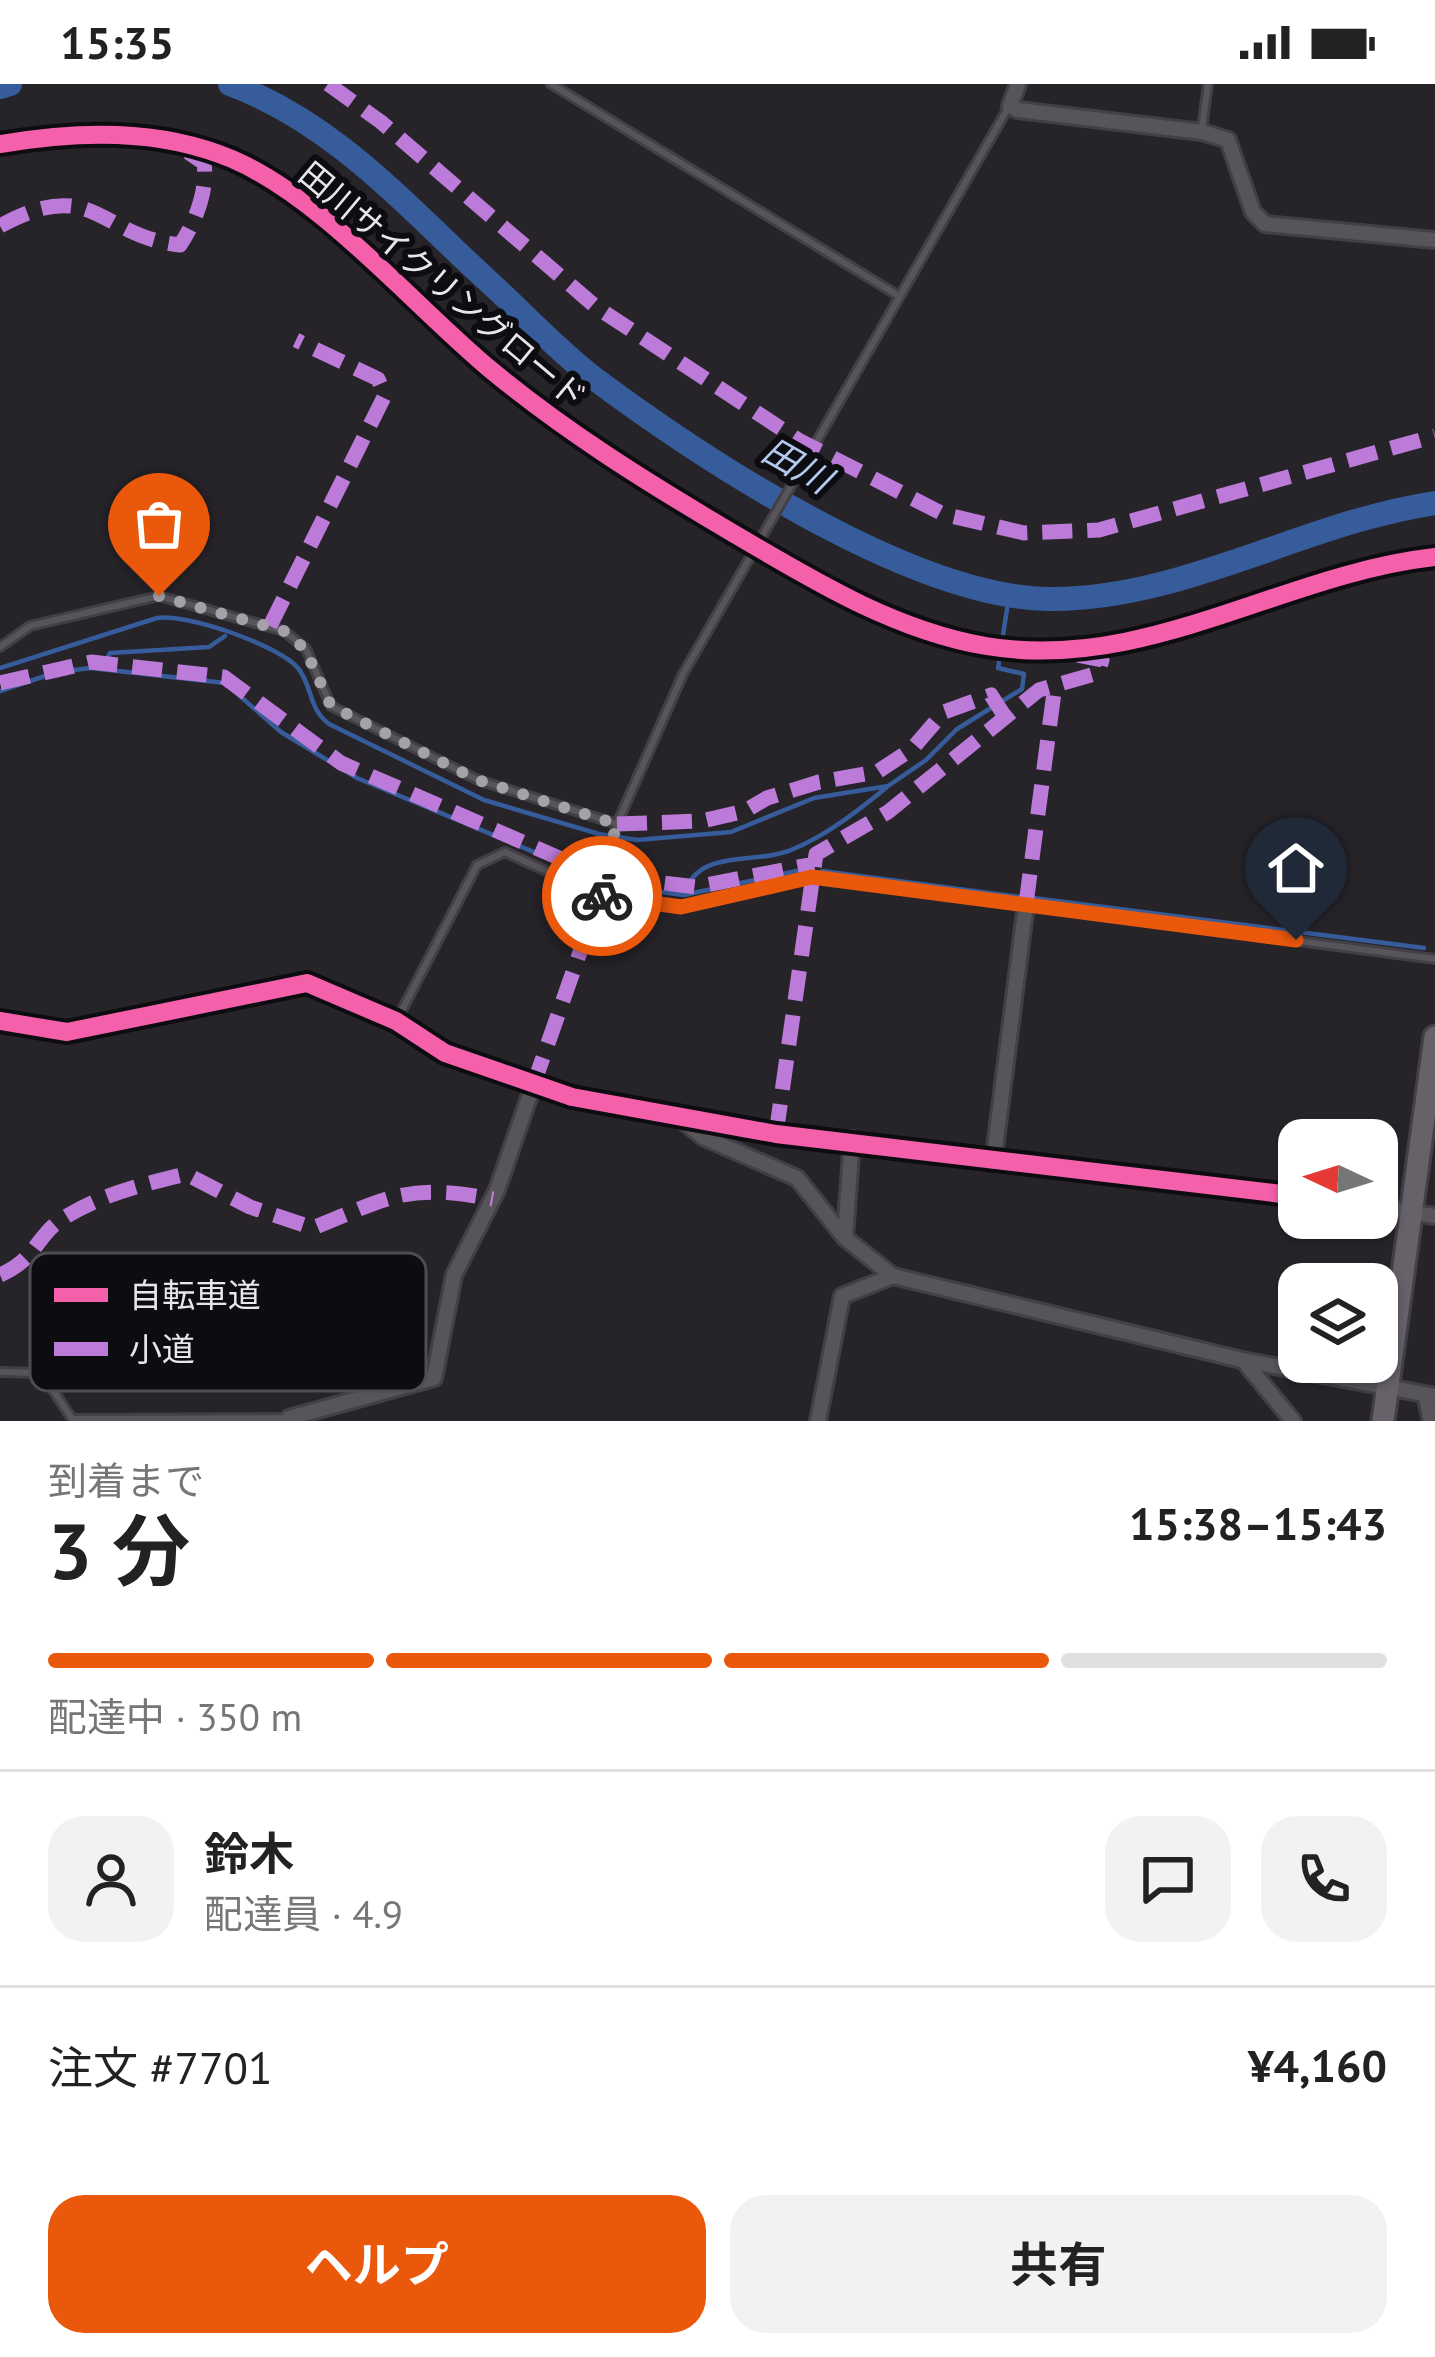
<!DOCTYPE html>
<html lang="ja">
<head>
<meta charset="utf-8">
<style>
  body { margin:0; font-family:"PT Sans","Noto Sans JP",sans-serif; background:#f2f2f2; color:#222; height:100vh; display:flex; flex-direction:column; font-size:45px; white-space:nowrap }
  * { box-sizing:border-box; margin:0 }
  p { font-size:39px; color:#767676 }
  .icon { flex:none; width:66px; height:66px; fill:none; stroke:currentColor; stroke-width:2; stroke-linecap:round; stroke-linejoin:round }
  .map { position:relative; height:1337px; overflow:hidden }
  .drawer { display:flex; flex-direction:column; background:#fff; flex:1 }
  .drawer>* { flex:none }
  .needle { width:78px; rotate:274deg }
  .tools { position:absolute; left:1278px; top:1035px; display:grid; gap:24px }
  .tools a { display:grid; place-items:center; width:120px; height:120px; border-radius:24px; background:#fff; box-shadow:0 3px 9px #0004; font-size:60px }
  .pin { position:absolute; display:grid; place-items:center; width:102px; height:102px; color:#fff; margin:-123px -51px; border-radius:50% 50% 50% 0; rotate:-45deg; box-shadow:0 0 12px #0007 }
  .pin .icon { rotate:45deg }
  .courier { position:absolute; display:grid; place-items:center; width:120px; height:120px; margin:-60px; border:9px solid #ea580c; border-radius:50%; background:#fff; color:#222; box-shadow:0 3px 15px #0007 }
  .overview em { font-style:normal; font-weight:700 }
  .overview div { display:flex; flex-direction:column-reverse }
  .overview { display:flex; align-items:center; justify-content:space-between; height:204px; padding:0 48px }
  h1 { font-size:78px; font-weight:700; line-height:90px }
  .bar { display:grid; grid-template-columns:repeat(4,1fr); gap:18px 12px; align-content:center; height:144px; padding:0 48px }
  .bar i { height:15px; border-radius:9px; background:#e0e0e0 }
  .bar .active { background:#ea580c }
  .bar p { grid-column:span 4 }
  .line { display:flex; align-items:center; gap:30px; padding:0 48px; border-top:3px solid #e0e0e0 }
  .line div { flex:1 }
  .round { display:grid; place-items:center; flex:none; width:126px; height:126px; border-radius:36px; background:#f2f2f2 }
  .button { display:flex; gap:24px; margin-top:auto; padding:24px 48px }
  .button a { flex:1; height:138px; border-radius:36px; background:#ea580c; color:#fff; font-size:48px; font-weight:700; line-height:138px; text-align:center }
  .button a+a { background:#f2f2f2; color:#222 }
  .status { display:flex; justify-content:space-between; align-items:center; height:84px; padding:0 60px; background:#fff; direction:ltr }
  .status svg { height:33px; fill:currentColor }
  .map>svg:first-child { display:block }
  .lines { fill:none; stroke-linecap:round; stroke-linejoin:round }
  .stream { stroke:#375c9b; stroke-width:4.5 }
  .river { stroke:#375c9b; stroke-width:24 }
  .service-casing { stroke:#424046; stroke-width:12 }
  .minor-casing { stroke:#424046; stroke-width:20 }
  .primary-casing { stroke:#424046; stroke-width:27 }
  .service { stroke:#57555a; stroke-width:6 }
  .minor { stroke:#57555a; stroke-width:14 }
  .primary { stroke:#67616a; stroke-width:21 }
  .quiet { stroke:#bd7bd9; stroke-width:15; stroke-dasharray:30 15; stroke-linecap:butt }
  .cycleway-casing { stroke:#0d0c11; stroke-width:26 }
  .cycleway { stroke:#f560ab; stroke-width:18 }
  .done { stroke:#a4a1a8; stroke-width:12; stroke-dasharray:0 21.6 }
  .route { stroke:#ea580c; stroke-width:15 }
  .labels { text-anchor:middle; stroke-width:12; stroke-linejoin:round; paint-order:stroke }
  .street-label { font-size:33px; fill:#e8e5ed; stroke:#0d0c11 }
  .water-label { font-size:36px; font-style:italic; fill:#b2caef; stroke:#0d0c11 }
  .key { fill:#0d0c11; stroke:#4f4d53; stroke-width:3 }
  .key-label { font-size:33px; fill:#e8e5ed }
</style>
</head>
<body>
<div class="status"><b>15:35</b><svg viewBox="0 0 49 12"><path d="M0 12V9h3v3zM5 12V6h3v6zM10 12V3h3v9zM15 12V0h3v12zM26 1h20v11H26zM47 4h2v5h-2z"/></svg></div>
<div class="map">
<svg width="1435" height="1337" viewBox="0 0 1435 1337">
  <rect width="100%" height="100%" fill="#262429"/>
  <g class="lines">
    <path class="stream" d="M 0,584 L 157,534 C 186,529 278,561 298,584 C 313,603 308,624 329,640 L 484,716 L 599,750 L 637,756 L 731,748 L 814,714 L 888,702 L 926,676 L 957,645 L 1022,605 L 1024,590 L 998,584 L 1009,512
      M 101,585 L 110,569 L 209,563 L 225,552
      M 0,607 L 57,588 L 91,584 L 225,599 L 281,648 L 357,694 L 615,802 L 684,811 L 806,785
      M 822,787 L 1020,813
      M 684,811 C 697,763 756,781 791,766 C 826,752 859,726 887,703
      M 1033,814 L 1424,864"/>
    <path class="river" d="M 230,0 C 335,39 407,123 488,197 C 523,229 557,266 595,295 C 704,376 912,513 1048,515 C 1181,517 1305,438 1435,419
      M 0,3 L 10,0"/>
    <g class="service-casing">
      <path id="service" d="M 551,0 L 899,212
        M 1202,44 L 1208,0
        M 754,462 C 848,519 958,575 1072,568 C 1124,565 1182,546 1232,531 C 1299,511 1365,481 1435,473
        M 0,563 L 30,542 L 159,512 L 284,547 L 306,565 L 331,622 L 478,696 L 617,740
        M 600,811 L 617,740 L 683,590 L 1008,24
        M 398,934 L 477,781 L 505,768 L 605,814 L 654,822 L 695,821 L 812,793 L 1435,875
        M 0,1288 L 42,1289 L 72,1335 L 289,1334"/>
    </g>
    <g class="minor-casing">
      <path id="minor" d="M 1018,0 L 1010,22 L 1018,26 L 1202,48 L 1228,56 L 1253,128 L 1265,140 L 1435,156
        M 0,937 L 67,948 L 307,899 L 396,937 L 445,969 L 572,1013 L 776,1050 L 1299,1112
        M 682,1036 L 703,1053 L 797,1094 L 845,1154 L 893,1192 L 1242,1276 L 1435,1312
        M 994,1072 L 1026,820
        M 1377,1123 L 1435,1132
        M 845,1152 L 852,1055
        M 1243,1276 L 1293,1337
        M 1425,1310 L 1431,1337
        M 289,1334 L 434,1294 L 454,1191 L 497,1106 L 533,1002
        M 818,1337 L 842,1212 L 893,1192"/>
    </g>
    <g class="primary-casing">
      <path id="primary" d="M 1383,1337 L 1435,953"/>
    </g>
    <use href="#service" class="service"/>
    <use href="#minor" class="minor"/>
    <use href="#primary" class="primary"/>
    <path class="quiet" d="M 328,0 L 381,38 L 596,223 L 800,357 L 943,430 L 1024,449 L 1099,446 L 1435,352
      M 0,142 C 95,90 99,153 180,161 C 195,139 208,106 204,79 L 188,68
      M 270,542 L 385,311 L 378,295 L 296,256
      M 0,599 L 91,578 L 224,593 L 341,679 L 598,791 L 696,803 L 814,780
      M 617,740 L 702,737 L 745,727 L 767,714 L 819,698 L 877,688 L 912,665 L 944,628 L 991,611 L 1007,636
      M 1026,820 L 1055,601
      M 533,1002 L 600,811
      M 776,1050 L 816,770 L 888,728 L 1039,606 L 1098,589 L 1102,576 L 1077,571
      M 0,1191 C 37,1175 35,1153 62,1135 C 99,1111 144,1100 186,1090 L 250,1123 L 313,1144 C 392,1112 407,1099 493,1115"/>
    <g class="cycleway-casing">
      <path id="cycleway" d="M 0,60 C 78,47 158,44 232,75 C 323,114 413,221 491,286 C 566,348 648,399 731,448 C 811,495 893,546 986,562 C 1145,589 1282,490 1435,473
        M 0,937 L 67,948 L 307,899 L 396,937 L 445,969 L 572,1013 L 776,1050 L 1299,1112"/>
    </g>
    <use href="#cycleway" class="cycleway"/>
  </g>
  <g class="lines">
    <path class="done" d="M 159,512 L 284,547 L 305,565 L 331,622 L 478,696 L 616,740 L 602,812"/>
    <path class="route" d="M 602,812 L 681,823 L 812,793 L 1296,856"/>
  </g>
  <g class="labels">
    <g class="street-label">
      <text transform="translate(443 201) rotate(40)" y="12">田川サイクリングロード</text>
    </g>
    <g class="water-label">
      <text transform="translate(797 381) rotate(30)" y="13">田川</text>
    </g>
  </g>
  <rect x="30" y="1169" width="396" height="138" rx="18" class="key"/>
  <rect x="54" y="1204" width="54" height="14" fill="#f560ab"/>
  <rect x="54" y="1258" width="54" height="14" fill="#bd7bd9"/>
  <g class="key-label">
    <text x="129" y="1223">自転車道</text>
    <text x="129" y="1277">小道</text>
  </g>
</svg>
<div class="tools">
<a><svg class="needle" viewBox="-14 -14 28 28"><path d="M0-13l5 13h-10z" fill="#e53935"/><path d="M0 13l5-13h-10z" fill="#767676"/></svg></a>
<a><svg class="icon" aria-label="layers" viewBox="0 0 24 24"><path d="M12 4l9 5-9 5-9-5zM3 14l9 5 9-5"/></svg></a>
</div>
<div class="pin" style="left:159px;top:512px;background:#ea580c"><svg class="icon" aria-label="bag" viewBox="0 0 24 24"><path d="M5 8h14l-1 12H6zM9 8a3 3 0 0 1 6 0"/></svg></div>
<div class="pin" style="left:1296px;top:856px;background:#1f2937"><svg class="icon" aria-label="home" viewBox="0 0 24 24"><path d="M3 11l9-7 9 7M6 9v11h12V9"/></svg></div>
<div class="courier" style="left:602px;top:812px"><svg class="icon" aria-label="bike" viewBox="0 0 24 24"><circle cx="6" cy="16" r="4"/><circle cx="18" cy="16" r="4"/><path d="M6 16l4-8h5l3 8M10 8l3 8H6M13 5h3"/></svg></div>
</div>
<section class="drawer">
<div class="overview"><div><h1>3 分</h1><p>到着まで</p></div><em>15:38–15:43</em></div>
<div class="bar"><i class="active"></i><i class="active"></i><i class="active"></i><i></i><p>配達中 · 350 m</p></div>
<div class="line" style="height:216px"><a class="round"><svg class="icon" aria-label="person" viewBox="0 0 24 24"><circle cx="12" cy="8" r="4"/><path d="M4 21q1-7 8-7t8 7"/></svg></a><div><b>鈴木</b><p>配達員 · 4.9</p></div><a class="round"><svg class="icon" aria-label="chat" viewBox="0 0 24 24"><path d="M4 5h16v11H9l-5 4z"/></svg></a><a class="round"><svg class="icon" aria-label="phone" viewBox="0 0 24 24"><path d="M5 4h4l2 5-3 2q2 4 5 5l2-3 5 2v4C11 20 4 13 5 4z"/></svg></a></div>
<div class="line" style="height:156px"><div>注文 #7701</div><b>¥4,160</b></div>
<div class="button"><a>ヘルプ</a><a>共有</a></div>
</section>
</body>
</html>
